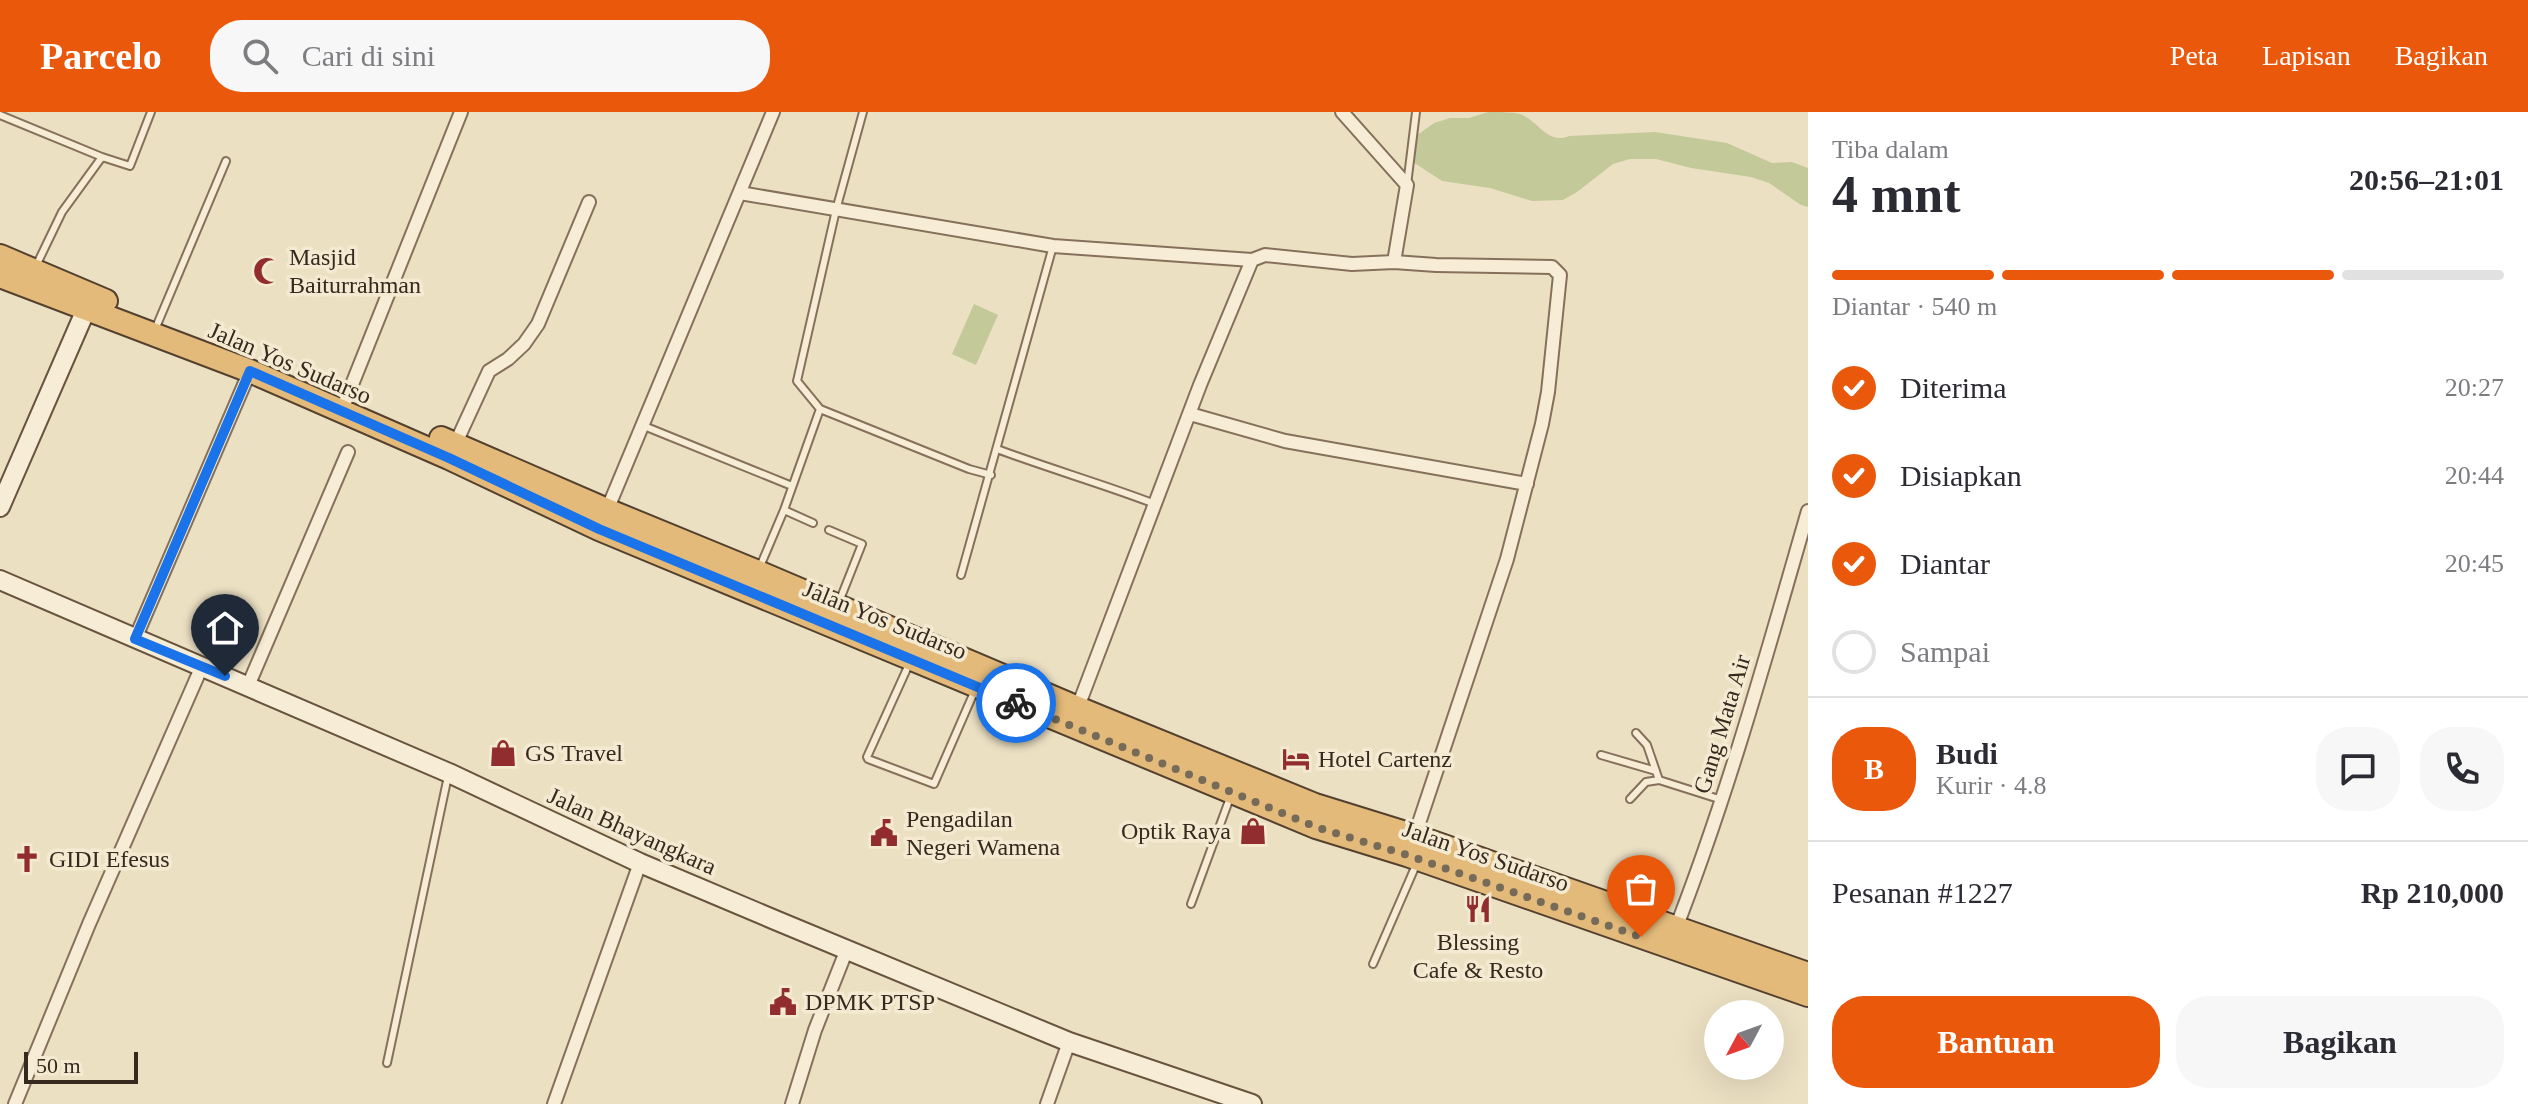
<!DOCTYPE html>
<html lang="id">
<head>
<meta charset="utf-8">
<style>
  body { margin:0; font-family:"Times New Roman",serif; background:#f7f7f7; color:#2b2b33; height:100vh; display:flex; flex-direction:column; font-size:30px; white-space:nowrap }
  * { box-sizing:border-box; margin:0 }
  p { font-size:26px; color:#7c7c81 }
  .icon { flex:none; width:44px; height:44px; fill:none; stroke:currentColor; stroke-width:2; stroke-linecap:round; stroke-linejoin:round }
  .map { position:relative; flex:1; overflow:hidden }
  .panel { display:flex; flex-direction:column; background:#fff; width:720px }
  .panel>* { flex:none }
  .needle { width:52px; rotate:229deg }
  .controls { position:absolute; left:1704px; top:888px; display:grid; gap:16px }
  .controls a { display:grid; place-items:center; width:80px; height:80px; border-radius:50%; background:#fff; box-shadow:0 8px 32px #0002; font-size:40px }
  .scale { position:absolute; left:24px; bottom:20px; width:114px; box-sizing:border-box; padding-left:8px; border:4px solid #362a1e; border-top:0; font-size:22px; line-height:28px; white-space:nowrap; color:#362a1e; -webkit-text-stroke:6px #f4ead2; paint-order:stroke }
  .pin { position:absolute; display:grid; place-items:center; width:68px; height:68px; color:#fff; margin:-82px -34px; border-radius:50% 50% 50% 0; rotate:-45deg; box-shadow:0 0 8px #0007 }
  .pin .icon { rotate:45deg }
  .courier { position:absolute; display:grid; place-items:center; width:80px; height:80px; margin:-40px; border:6px solid #1a73e8; border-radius:50%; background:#fff; color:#222; box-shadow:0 2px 10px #0007 }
  .summary em { font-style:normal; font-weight:600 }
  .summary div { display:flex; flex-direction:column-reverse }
  .summary { display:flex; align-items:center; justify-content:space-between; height:136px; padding:0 24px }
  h1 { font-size:52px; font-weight:600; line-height:60px }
  .bar { display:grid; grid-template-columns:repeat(4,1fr); gap:12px 8px; align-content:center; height:96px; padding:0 24px }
  .bar i { height:10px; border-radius:6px; background:#e1e1e2 }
  .bar .current { background:#ea580c }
  .bar p { grid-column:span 4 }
  .line { display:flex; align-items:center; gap:20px; padding:0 24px; border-top:2px solid #e1e1e2 }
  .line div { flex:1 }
  .round { display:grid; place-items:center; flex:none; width:84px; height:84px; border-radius:32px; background:#f7f7f7 }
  ol { padding:0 24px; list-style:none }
  li { display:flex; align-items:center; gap:24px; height:88px }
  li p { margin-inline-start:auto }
  li .icon { padding:8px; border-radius:50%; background:#ea580c; color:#fff; stroke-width:4 }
  li:last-child { color:#7c7c81 }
  li i { width:44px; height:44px; border:4px solid #e1e1e2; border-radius:50% }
  .button { display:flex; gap:16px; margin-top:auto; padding:16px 24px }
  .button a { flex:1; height:92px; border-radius:32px; background:#ea580c; color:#fff; font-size:32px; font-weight:600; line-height:92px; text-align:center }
  .button a+a { background:#f7f7f7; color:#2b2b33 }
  header { display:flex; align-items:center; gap:48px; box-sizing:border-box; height:112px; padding:0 40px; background:#ea580c; color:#fff }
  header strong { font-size:38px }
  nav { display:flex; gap:44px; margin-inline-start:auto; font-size:28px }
  .search { width:560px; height:72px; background:#f7f7f7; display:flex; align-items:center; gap:20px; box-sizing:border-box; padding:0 28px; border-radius:32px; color:#7c7c81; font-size:30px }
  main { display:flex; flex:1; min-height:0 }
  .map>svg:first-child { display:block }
  .green { fill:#c3c998 }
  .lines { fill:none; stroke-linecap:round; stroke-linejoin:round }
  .service-casing { stroke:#85715b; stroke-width:10 }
  .minor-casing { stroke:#85715b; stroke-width:16 }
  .secondary-casing { stroke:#67533e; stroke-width:22 }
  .trunk-casing { stroke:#53402f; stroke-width:26 }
  .service { stroke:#f7edd6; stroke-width:6 }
  .minor { stroke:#f7edd6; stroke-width:12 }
  .secondary { stroke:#f7edd6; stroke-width:18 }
  .trunk { stroke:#e3ba7a; stroke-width:22 }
  .done { stroke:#766a58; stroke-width:8; stroke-dasharray:0 14.4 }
  .route { stroke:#1a73e8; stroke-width:10 }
  .labels { text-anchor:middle; stroke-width:7; stroke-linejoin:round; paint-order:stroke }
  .poi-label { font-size:24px; fill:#362a1e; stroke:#f4ead2; text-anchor:start }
  .street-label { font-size:24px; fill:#362a1e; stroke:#f4ead2 }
</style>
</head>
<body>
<header>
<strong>Parcelo</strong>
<div class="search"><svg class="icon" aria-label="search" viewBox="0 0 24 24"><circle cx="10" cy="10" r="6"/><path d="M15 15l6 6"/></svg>Cari di sini</div>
<nav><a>Peta</a><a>Lapisan</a><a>Bagikan</a></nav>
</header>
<main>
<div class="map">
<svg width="1808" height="992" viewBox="0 0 1808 992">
  <rect width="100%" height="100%" fill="#ece0c3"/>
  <path class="green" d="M 1488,0 C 1498,0 1511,0 1520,2 C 1539,9 1547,33 1569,24 L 1655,20 L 1727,31 L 1772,51 L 1792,50 L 1808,56 L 1808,95 L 1801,93 L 1769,71 L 1751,65 L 1691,56 L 1656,47 L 1630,47 L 1613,52 L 1577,80 L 1563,88 L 1532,89 L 1490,76 L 1442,69 L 1413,50 L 1409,43 L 1412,27 L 1434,11 L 1450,6 L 1469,6 Z
    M 974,192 L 998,203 L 976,253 L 952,242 Z"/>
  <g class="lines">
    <g class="service-casing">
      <path id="service" d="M 0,3 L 102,45 L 62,100 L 36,154
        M 102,45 L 130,54 L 151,0
        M 1407,73 L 1416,0
        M 154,220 L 226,49
        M 820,297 L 797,269 L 836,98 L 863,0
        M 644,314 L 792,374
        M 997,337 C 1050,357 1103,372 1155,392
        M 784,398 L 820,297 L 969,357 L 991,363
        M 829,418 L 862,432 L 839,490
        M 759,457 L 784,398 L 813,411
        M 961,463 L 1053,134
        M 910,550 L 867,645 L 868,647 L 934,672 L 975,578
        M 1636,621 L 1647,633 L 1659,668 L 1722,688
        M 1601,643 L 1656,659
        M 1630,687 L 1646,670 L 1659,668
        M 1191,792 L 1231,683
        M 1373,852 L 1416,753
        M 387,951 L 448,664"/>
    </g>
    <g class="minor-casing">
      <path id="minor" d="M 1342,0 L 1407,73 L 1394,150
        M 740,81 L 1053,134 L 1252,148 L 1265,143 L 1352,152 L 1394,150 L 1436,153 L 1552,155 L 1560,163 L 1548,280 L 1542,312 L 1507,447 L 1413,729
        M 341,300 L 461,0
        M 1190,302 L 1285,329 L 1527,372
        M 454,335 L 489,259 L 508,247 L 524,232 L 538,212 L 589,90
        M 605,403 L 773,0
        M 135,527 L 250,259
        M 248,574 L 348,340
        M 1076,600 L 1200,273 L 1252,148
        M 1674,821 C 1728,683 1767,541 1808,399
        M 15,992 L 89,812 L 202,554
        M 554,992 L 640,751
        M 792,992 L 815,918 L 847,837
        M 1047,992 L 1069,930"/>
    </g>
    <g class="secondary-casing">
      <path id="secondary" d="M 0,395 L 91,186
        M 0,468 L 449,661 L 640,751 L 775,808 L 1069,930 L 1252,992"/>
    </g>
    <g class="trunk-casing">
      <path id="trunk" d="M 0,144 L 106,189
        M 0,164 L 250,259 L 449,346 L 599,417 L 1316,715 L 1407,743 L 1808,883
        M 441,326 L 607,398 L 758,460 L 1078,596 L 1315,693 L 1415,724 L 1808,862"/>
    </g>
    <use href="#service" class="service"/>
    <use href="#minor" class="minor"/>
    <use href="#secondary" class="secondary"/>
    <use href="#trunk" class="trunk"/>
  </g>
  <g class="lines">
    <path class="done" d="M 1016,591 L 1316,715 L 1407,743 L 1641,825"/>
    <path class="route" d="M 225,564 L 135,527 L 250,259 L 449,346 L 599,417 L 1016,591"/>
  </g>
  <defs>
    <g id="mosque-bare" transform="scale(2.16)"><path d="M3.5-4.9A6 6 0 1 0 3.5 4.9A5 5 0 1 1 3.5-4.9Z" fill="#912d2e" stroke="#f4ead2" stroke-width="2.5" paint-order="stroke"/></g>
    <g id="shop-bare" transform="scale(2.16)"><path d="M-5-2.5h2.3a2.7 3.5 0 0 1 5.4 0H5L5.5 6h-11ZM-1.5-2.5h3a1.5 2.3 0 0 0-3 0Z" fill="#912d2e" stroke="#f4ead2" stroke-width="2.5" paint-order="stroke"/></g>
    <g id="hotel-bare" transform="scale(2.16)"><path d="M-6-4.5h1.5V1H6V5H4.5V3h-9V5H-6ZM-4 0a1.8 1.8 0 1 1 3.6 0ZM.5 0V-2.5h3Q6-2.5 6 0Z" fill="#912d2e" stroke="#f4ead2" stroke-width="2.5" paint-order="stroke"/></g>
    <g id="civic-bare" transform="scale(2.16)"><path d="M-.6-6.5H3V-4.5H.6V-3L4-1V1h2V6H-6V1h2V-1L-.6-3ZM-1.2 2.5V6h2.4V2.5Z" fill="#912d2e" stroke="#f4ead2" stroke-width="2.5" paint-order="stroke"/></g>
    <g id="church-bare" transform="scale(2.16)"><path d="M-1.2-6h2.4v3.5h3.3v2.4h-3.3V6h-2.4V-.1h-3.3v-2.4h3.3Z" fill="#912d2e" stroke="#f4ead2" stroke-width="2.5" paint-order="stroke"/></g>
    <g id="restaurant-bare" transform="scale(2.16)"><path d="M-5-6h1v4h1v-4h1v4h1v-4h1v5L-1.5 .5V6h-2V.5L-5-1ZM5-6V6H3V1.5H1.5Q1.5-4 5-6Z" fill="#912d2e" stroke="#f4ead2" stroke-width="2.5" paint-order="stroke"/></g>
  </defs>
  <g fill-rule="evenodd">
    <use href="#mosque-bare" x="267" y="159"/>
    <use href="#shop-bare" x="503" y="641"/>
    <use href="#hotel-bare" x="1296" y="647"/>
    <use href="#shop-bare" x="1253" y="719"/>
    <use href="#civic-bare" x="884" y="721"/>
    <use href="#church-bare" x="27" y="747"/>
    <use href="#restaurant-bare" x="1478" y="797"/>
    <use href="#civic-bare" x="783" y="890"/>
  </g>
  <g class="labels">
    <g class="poi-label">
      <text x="289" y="153">Masjid<tspan x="289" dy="28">Baiturrahman</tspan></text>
      <text x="525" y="649">GS Travel</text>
      <text x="1318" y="655">Hotel Cartenz</text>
      <text x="906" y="715">Pengadilan<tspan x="906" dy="28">Negeri Wamena</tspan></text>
      <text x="1231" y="727" text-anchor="end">Optik Raya</text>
      <text x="49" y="755">GIDI Efesus</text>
      <text x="1478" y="838" text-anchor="middle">Blessing<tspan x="1478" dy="28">Cafe &amp; Resto</tspan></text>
      <text x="805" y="898">DPMK PTSP</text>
    </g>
    <g class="street-label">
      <text transform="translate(290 251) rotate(23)" y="8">Jalan Yos Sudarso</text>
      <text transform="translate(885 508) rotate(22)" y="8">Jalan Yos Sudarso</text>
      <text transform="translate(1722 612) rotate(-73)" y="8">Gang Mata Air</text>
      <text transform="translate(632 719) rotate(24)" y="8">Jalan Bhayangkara</text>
      <text transform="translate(1486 744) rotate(19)" y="8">Jalan Yos Sudarso</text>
    </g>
  </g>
</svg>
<div class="controls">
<a><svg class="needle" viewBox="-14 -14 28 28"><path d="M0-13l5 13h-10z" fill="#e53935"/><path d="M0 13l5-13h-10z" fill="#7c7c81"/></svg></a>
</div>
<div class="scale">50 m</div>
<div class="pin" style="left:1641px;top:825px;background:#ea580c"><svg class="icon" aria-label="bag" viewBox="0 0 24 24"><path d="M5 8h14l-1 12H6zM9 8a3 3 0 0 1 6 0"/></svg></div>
<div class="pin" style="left:225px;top:564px;background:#1f2937"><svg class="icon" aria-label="home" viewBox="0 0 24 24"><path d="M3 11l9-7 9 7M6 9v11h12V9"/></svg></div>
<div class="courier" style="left:1016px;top:591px"><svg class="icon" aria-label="bike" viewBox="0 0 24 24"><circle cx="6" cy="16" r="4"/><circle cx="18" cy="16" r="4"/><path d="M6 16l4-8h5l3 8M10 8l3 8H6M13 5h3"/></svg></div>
</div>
<section class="panel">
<div class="summary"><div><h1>4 mnt</h1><p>Tiba dalam</p></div><em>20:56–21:01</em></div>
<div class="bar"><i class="current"></i><i class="current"></i><i class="current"></i><i></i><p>Diantar · 540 m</p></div>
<ol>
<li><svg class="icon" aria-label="check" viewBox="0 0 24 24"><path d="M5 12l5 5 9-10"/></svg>Diterima<p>20:27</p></li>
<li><svg class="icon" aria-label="check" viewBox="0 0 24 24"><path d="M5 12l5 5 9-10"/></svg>Disiapkan<p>20:44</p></li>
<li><svg class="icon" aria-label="check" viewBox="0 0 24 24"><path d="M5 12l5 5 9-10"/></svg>Diantar<p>20:45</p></li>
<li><i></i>Sampai</li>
</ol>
<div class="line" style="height:144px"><b class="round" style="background:#ea580c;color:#fff">B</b><div><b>Budi</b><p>Kurir · 4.8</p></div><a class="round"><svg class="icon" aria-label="chat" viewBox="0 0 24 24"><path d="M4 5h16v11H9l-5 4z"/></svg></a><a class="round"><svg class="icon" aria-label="phone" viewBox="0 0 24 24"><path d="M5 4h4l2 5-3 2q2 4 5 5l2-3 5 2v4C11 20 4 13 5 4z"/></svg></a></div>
<div class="line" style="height:104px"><div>Pesanan #1227</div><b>Rp 210,000</b></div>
<div class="button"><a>Bantuan</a><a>Bagikan</a></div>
</section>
</main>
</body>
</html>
